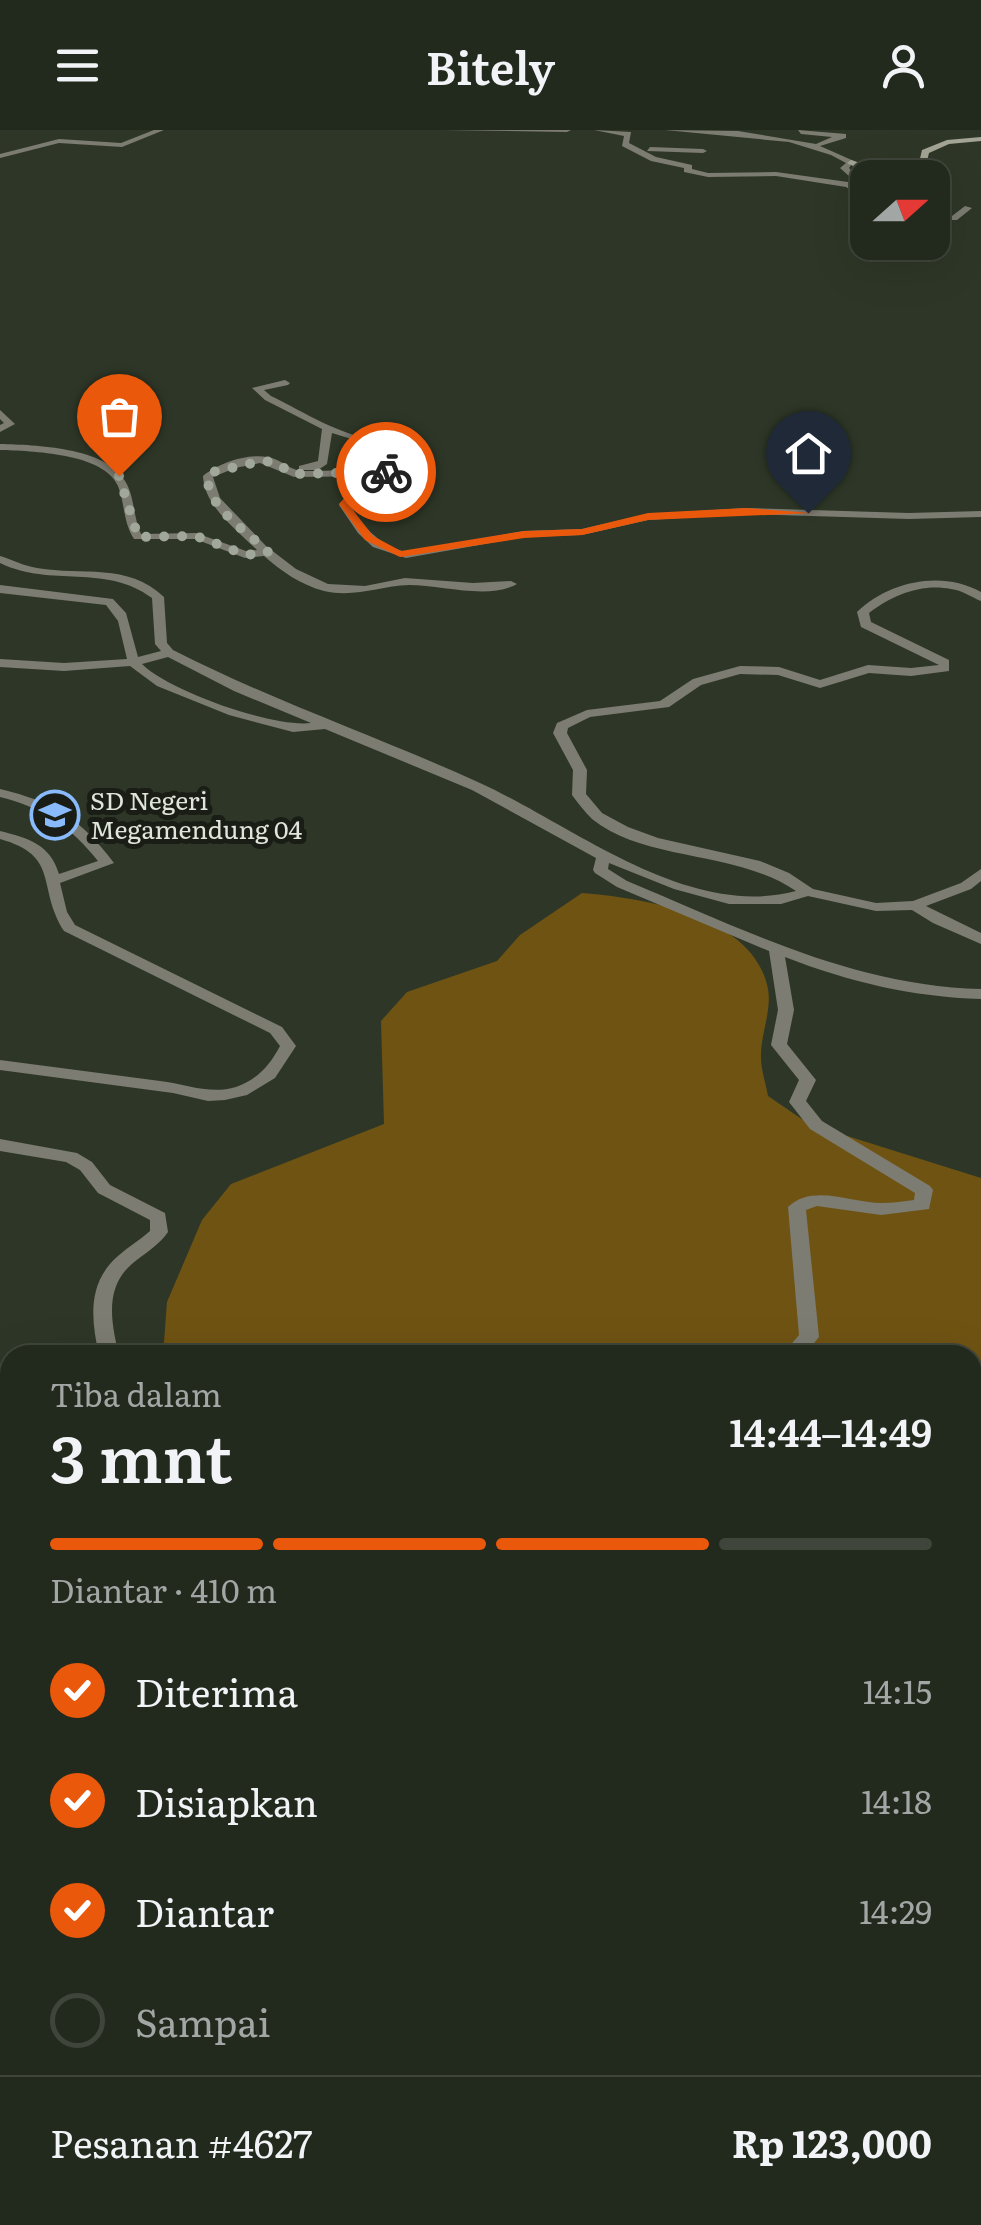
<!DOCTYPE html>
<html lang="id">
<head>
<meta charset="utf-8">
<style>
  body { margin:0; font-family:Literata,serif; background:#2e352a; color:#f1f3f6; height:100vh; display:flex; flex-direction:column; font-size:38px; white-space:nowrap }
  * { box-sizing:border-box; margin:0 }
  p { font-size:32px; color:#a2a6a4 }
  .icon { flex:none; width:55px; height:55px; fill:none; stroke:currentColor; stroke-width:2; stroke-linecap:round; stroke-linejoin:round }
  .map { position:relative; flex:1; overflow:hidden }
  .sheet { position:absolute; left:0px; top:1215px; width:982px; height:880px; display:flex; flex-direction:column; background:#22291d; border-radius:30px 30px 0 0; box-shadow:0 10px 40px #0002,0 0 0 2px #3f453b }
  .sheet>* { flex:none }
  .needle { width:65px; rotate:69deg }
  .fabs { position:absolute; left:850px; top:30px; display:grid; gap:20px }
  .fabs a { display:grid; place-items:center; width:100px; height:100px; border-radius:20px; background:#22291d; box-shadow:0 10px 40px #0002,0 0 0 2px #3f453b; font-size:50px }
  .pin { position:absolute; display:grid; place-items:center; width:85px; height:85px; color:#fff; margin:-102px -42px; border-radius:50% 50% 50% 0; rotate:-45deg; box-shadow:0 0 10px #0007 }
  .pin .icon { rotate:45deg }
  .courier { position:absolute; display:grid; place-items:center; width:100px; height:100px; margin:-50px; border:8px solid #ea580c; border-radius:50%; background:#fff; color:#222; box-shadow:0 2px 12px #0007 }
  .head em { font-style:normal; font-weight:600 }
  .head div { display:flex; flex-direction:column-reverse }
  .head { display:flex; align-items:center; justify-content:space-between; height:170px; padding:0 50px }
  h1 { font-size:65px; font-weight:600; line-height:75px }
  .bar { display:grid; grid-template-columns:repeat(4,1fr); gap:15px 10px; align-content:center; height:120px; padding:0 50px }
  .bar i { height:12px; border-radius:8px; background:#3f453b }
  .bar .active { background:#ea580c }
  .bar p { grid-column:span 4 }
  .line { display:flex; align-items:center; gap:25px; padding:0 50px; border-top:2px solid #3f453b }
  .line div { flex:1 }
  ol { padding:0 50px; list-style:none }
  li { display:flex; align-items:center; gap:30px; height:110px }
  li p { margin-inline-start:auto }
  li .icon { padding:10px; border-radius:50%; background:#ea580c; color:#fff; stroke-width:4 }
  li:last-child { color:#a2a6a4 }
  li i { width:55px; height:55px; border:5px solid #3f453b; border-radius:50% }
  header { display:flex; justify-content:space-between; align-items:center; height:130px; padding:0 50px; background:#22291d; font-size:45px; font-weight:600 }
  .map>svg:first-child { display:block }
  .green { fill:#6f5313 }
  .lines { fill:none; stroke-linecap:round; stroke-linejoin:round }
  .street { fill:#7c7c72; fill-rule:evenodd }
  .secondary { fill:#a4a495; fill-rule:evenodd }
  .route { fill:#ea580c }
  .done { stroke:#a1a89b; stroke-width:10; stroke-dasharray:0 18 }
  .labels { text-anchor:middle; stroke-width:10; stroke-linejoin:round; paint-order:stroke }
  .far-poi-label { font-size:25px; fill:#dfe5da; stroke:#191d15; text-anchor:start }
</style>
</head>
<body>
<header><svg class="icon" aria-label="menu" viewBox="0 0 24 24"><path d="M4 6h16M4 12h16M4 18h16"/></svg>Bitely<svg class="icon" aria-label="person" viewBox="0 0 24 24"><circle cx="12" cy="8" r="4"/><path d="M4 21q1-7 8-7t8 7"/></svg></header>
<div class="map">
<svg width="981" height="2095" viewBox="0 0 981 2095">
  <rect width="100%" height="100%" fill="#2e3727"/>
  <path class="green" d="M 582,763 C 643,768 754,785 768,859 C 772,881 760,906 761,928 C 761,940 766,954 768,966 L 809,994 L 981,1048 L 981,1714 L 972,1702 L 972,1225 L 163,1225 L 167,1172 L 202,1090 L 231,1054 L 384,994 L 381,891 L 407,862 L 497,831 L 520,805 Z"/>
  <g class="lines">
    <path class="street" d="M 154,0 L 164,0 L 122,17 L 59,13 L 0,28 L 0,24 L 59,9 L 121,13 Z
      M 444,0 L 571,0 L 567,2 Z
      M 594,0 L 631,2 L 629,13 L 656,27 L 692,35 L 692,39 L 708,43 L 776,42 L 848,52 L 850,47 L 840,38 L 846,33 L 831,25 L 789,12 L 665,0 L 738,1 L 816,14 L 832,7 L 801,4 L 798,0 L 846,4 L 846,8 L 820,16 L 854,31 L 849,38 L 858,47 L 853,57 L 868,65 L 868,71 L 846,57 L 776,46 L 708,47 L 684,42 L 684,38 L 651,31 L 622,16 L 624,6 Z
      M 650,17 L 703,19 L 707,21 L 703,23 L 647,21 Z
      M 965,76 L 972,78 L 957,90 L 932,90 L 932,86 L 952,86 Z
      M 285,250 L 290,253 L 288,255 L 264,260 L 271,266 C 304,282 339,305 376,310 C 389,312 403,308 415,313 L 410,316 L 374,316 L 332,303 L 327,334 L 318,340 L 299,340 L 299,336 L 318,331 L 322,299 L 265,270 L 252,258 Z
      M 0,280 L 15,294 L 0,302 L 0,295 L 4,293 L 0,289 Z
      M 0,314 C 35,315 106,317 125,351 C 135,367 133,387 141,404 L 196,403 L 246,421 L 257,420 C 237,400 204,376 203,346 C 220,332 255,320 277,330 C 288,335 292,341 305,341 C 337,342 368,335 400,341 L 401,352 L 356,368 L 350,375 C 363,397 380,416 406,422 L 524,401 L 582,399 L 648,384 L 746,378 L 909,383 L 981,381 L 981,387 L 909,389 L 746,384 L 648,390 L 582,405 L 524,407 L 406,428 L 373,417 L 358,403 L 339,375 L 348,364 L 391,348 L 391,346 L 294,347 L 260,333 L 235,338 L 213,347 L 220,368 L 266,416 L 296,439 L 328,454 L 365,456 L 405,448 L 473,453 L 511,451 L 517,454 C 488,470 442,455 409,455 C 379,456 355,468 324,461 C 301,455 281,441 264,426 L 245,428 L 195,409 L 134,409 C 123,392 125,374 118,356 C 104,323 31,321 0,320 Z
      M 0,426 C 13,430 24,436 37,438 C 83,446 127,432 164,467 L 167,513 L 173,520 C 273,571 379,607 480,653 C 574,696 687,790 796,761 C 736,720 645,732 592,689 C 585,682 578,673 572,665 L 573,640 L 553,603 L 557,593 L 587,580 L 660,571 L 693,549 L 740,536 L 779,537 L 820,550 L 868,535 L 911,538 L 939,535 L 861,497 L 857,482 C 889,451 942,440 981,462 L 981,471 C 971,467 962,460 951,459 C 922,453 892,465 869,483 L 871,492 L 949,530 L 949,541 L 911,546 L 869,543 L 820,558 L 778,545 L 740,544 L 701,555 L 669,577 L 590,587 L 568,598 L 567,603 L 587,640 L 586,664 L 602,683 L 628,697 L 658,708 L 760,731 L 789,743 L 813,759 L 876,773 L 913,771 L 961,753 L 981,739 L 981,751 L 971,759 L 926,776 L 981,803 L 981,814 L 933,793 L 912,780 L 876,781 L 808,766 L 781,774 L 729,774 L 674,759 L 609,733 L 608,739 L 627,751 C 743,799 853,856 981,859 L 981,869 C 913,867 849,852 785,827 L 794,880 L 787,914 L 816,950 L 806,971 L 822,991 L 930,1056 L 933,1060 L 929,1079 L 881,1085 L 817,1076 L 806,1080 L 819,1207 L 804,1225 L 782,1225 L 799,1205 L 788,1077 C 813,1053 851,1073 882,1073 C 893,1073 904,1071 914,1070 L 915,1063 L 810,999 L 789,972 L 799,950 L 771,915 L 778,880 L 769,821 L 617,757 L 595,743 L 593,740 L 596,728 L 472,660 L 325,599 L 293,602 L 229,585 L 157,556 L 130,536 L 64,541 L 0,537 L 0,529 L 64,533 L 127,529 L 118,491 L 106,475 L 0,463 L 0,455 L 113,469 L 126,483 L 138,527 L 161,521 L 155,514 L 152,468 C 105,433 52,458 0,433 ZM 168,527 L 234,561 L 311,593 C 273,598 169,561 142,534 Z
      M 0,659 C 54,672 81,689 114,733 L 60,753 L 67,782 L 75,795 L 282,897 L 296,916 L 275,948 L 247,965 L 225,970 L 208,971 L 173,963 L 0,940 L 0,930 C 53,937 107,944 160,951 C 186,954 210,965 236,957 C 257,950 270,935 280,916 L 270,903 L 64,801 C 36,757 61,726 0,709 L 0,701 C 28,708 50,714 59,744 L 98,731 C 71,697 42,677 0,667 Z
      M 0,1009 L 77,1023 L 92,1032 L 110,1055 L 165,1083 L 168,1102 L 165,1106 C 156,1117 144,1124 133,1133 C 104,1157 111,1192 119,1225 L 99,1225 C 91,1189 87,1153 118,1126 C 128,1117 140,1110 150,1101 L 150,1090 L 98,1063 L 80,1040 L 66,1032 L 0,1021 Z
      M 10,1875 L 10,1901 L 0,1904 L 0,1878 Z"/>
    <path class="secondary" d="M 981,7 L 981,11 L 949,14 L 929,23 L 925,39 C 905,53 867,44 847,33 L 851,30 C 872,37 897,46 918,37 L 922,20 L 947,10 Z"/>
  </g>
  <path class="route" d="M 386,339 L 403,347 L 356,368 L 349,375 L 373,406 L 401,421 L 524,401 L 582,399 L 648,383 L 746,378 L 813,383 L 648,390 L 582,405 L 524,408 L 400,427 L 365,410 L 339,374 L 348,364 L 390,347 L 382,342 Z"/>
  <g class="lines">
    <path class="done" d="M 119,346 L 138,407 L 196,406 L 246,425 L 268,422 C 248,402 205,376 208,346 L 213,342 L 262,331 L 275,332 L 293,344 L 386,342"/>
  </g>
  <defs>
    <g id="school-ring" transform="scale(2.5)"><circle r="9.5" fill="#191d15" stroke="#88bafc" stroke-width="1.5"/><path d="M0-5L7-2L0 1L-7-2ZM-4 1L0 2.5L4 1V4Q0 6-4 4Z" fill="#88bafc"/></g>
  </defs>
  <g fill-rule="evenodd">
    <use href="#school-ring" x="55" y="685"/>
  </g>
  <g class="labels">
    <g class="far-poi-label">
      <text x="90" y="680">SD Negeri<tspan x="90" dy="29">Megamendung 04</tspan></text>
    </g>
  </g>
</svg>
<div class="fabs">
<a><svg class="needle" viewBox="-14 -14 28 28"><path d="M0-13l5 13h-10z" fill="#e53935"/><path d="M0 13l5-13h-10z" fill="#a2a6a4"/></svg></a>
</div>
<div class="pin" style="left:119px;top:346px;background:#ea580c"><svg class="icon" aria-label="bag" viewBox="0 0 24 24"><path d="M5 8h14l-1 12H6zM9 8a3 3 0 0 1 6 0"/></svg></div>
<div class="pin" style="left:808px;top:383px;background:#1f2937"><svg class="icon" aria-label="home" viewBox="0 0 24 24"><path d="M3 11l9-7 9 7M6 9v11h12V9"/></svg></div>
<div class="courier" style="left:386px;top:342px"><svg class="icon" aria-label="bike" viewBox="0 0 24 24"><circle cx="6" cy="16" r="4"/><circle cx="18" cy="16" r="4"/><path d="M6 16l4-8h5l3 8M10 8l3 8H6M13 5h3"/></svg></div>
<section class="sheet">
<div class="head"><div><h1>3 mnt</h1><p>Tiba dalam</p></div><em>14:44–14:49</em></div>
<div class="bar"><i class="active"></i><i class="active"></i><i class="active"></i><i></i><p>Diantar · 410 m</p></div>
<ol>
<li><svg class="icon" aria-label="check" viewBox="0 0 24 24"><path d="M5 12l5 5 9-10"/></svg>Diterima<p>14:15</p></li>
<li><svg class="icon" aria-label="check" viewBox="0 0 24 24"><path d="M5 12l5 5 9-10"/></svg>Disiapkan<p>14:18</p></li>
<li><svg class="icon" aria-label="check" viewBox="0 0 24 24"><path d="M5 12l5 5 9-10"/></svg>Diantar<p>14:29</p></li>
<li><i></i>Sampai</li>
</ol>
<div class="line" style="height:130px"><div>Pesanan #4627</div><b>Rp 123,000</b></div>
</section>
</div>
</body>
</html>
